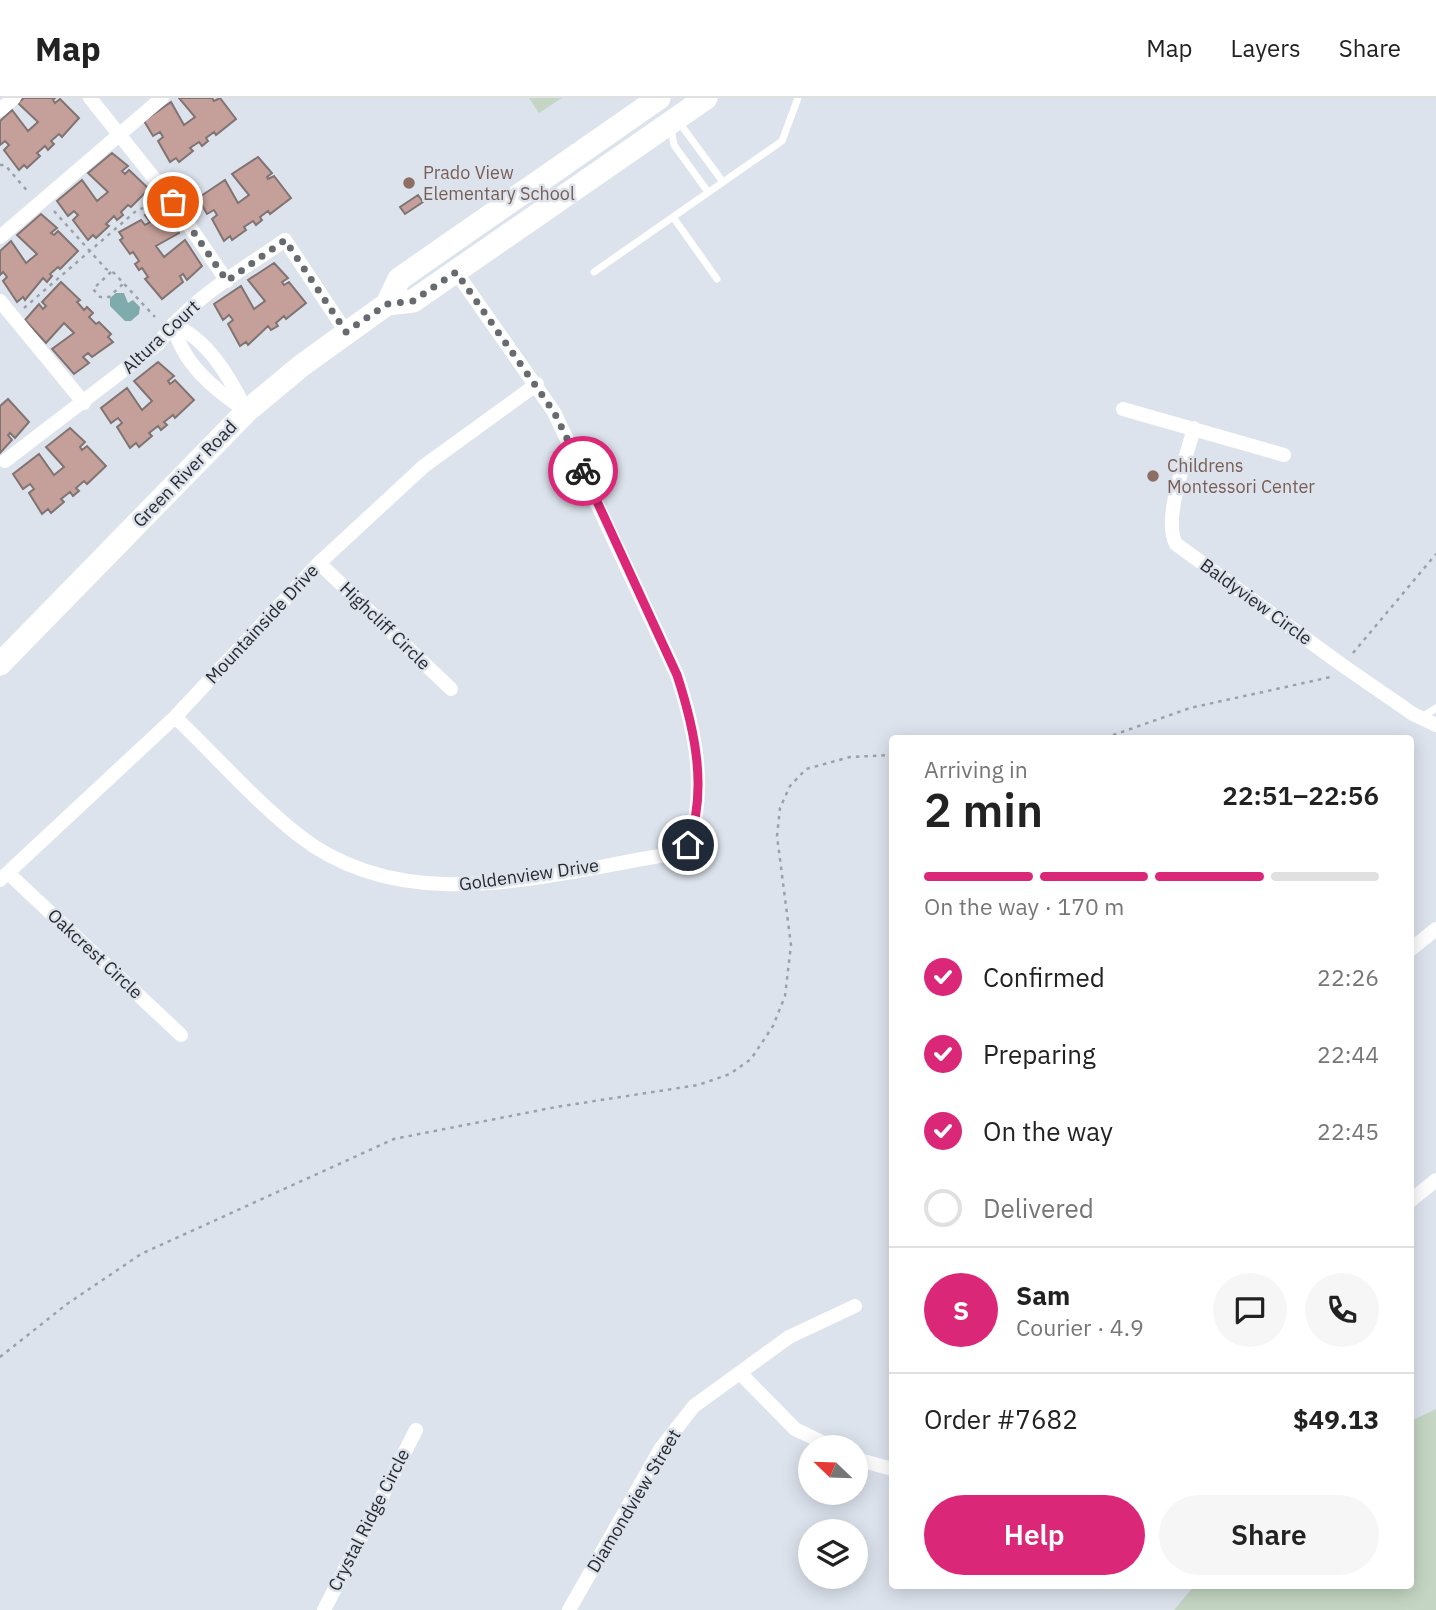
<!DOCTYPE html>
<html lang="en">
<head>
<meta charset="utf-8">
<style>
  body { margin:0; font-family:"IBM Plex Sans",sans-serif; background:#f6f6f6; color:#222; height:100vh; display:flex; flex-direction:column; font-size:26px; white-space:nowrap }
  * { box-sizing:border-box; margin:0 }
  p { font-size:23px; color:#767676 }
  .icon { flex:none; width:38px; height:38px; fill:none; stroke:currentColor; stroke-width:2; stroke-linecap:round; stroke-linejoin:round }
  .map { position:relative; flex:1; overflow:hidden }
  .panel { position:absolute; left:889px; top:637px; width:525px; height:854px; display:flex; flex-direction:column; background:#fff; border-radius:7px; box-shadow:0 4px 18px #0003 }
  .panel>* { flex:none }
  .needle { width:46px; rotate:293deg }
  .controls { position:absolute; left:798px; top:1337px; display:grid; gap:14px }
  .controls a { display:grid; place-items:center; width:70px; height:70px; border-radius:50%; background:#fff; box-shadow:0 4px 18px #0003; font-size:35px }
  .pin { position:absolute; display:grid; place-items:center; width:60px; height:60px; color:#fff; margin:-30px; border:4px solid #fff; border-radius:50%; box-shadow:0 2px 7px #0007 }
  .courier { position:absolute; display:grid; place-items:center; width:70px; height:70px; margin:-35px; border:5px solid #db2777; border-radius:50%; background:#fff; color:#222; box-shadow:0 2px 9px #0007 }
  .summary em { font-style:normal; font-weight:600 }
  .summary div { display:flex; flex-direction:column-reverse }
  .summary { display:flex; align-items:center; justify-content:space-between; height:119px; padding:0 35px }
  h1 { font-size:46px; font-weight:600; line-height:52px }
  .bar { display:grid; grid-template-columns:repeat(4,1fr); gap:10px 7px; align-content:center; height:84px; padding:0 35px }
  .bar i { height:9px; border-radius:5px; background:#e0e0e0 }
  .bar .active { background:#db2777 }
  .bar p { grid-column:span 4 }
  .line { display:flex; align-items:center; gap:18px; padding:0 35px; border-top:2px solid #e0e0e0 }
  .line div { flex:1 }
  .round { display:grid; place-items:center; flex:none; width:74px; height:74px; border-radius:37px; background:#f6f6f6 }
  ol { padding:0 35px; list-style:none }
  li { display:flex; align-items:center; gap:21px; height:77px }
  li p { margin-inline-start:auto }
  li .icon { padding:7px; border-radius:50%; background:#db2777; color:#fff; stroke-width:4 }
  li:last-child { color:#767676 }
  li i { width:38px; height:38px; border:4px solid #e0e0e0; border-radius:50% }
  .button { display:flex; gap:14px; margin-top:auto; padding:14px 35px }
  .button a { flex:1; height:80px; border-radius:42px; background:#db2777; color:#fff; font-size:28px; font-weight:600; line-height:80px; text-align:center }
  .button a+a { background:#f6f6f6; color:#222 }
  header { display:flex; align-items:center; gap:42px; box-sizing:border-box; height:98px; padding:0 35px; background:#fff; border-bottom:2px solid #e0e0e0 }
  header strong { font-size:33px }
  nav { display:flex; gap:38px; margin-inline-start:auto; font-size:24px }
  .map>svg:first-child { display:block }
  .green { fill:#c4d6c3 }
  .water { fill:#80abad }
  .building { fill:#c59f99; stroke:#807472; stroke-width:2 }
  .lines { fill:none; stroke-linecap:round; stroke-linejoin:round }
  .path { stroke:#9ca1a8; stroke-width:2.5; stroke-dasharray:3.5 5; stroke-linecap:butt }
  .service { stroke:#fff; stroke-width:7 }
  .minor { stroke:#fff; stroke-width:14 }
  .primary { stroke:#fff; stroke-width:23 }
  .done { stroke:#676b70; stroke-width:7; stroke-dasharray:0 12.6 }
  .route { stroke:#db2777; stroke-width:9 }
  .education-dot { fill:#8d6e63; stroke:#dde3ed; stroke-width:2.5 }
  .labels { text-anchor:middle; stroke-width:5; stroke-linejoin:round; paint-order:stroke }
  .education-label { font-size:18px; fill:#785e54; stroke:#dde3ed; text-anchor:start }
  .street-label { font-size:18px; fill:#282a2d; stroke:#dde3ed }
</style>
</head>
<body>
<header>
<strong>Map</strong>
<nav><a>Map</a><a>Layers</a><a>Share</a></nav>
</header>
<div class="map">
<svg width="1436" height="1512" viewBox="0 0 1436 1512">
  <rect width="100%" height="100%" fill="#dde3ed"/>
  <path class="green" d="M 529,0 L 562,0 L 539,15 Z
    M 1436,1311 L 1436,1512 L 1174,1512 L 1194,1488 L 1410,1488 L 1411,1323 Z"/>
  <path class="water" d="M 116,195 L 124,195 L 128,205 L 133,202 L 140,209 L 139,216 L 131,223 L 125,223 L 110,208 L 110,200 Z"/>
  <path class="building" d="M 24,0 L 55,0 L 53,2 L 55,5 L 60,1 L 79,20 L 62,39 L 59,36 L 51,43 L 54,46 L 48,52 L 45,48 L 37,55 L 40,58 L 27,70 L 24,67 L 19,72 L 4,52 L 9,47 L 5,43 L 0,47 L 0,23 L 12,12 L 28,33 L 38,24 L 18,5 Z
    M 179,0 L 212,0 L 214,3 L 220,0 L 236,21 L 216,37 L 214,34 L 206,40 L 208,43 L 202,48 L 199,44 L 190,50 L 193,53 L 179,64 L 176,60 L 170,64 L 158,43 L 163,39 L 160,34 L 153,38 L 144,23 L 171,4 L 184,27 L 195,19 Z
    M 112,55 L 128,68 L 122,73 L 125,76 L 129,72 L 149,91 L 131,109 L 128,107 L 121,114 L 123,117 L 117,122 L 114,118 L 106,126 L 109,128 L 96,140 L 93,137 L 88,142 L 73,122 L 78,117 L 74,113 L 68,118 L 57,103 L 82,82 L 97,103 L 108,94 L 88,75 Z
    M 258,59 L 272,75 L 267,79 L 268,81 L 274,78 L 291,100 L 270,116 L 268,113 L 260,119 L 262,122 L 256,127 L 253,123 L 244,129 L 246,132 L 232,142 L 230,138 L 224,143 L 212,121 L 217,117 L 214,112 L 207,116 L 198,100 L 225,82 L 238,105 L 249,97 L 232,76 Z
    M 418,97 L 423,104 L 405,116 L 400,109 Z
    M 161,108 L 179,135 L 156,148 L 164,159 L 185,142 L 202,168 L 187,182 L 183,176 L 180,178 L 183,184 L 162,201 L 145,181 L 148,179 L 142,170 L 139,172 L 135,166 L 139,163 L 133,154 L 130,156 L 120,142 L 123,140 L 119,134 L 141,122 L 145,127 L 150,124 L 145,117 Z
    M 41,116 L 57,130 L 51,135 L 54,137 L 58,133 L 78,153 L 60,171 L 58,169 L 50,176 L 52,178 L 47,184 L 43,180 L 25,202 L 23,199 L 17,204 L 3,183 L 7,179 L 3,174 L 0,177 L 0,153 L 11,143 L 26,165 L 37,156 L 17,137 Z
    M 274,165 L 288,180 L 282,184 L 284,187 L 289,184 L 306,205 L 286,221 L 284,218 L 276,225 L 278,228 L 271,232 L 268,228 L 248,247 L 246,244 L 240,248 L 228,226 L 233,222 L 229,217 L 223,222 L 214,206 L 241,188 L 254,211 L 265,203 L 248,182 Z
    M 61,184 L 80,202 L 77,204 L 84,212 L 87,209 L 93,215 L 89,219 L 96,226 L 99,224 L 111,236 L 108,239 L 113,244 L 92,259 L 88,255 L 83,259 L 89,265 L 74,276 L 52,251 L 74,235 L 64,225 L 46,245 L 25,222 L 39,206 L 43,211 L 46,208 L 42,204 Z
    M 158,264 L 174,278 L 168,283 L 170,286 L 175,282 L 194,302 L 175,320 L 173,317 L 164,324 L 167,327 L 161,332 L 158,328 L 149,335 L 152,338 L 139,349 L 136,345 L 130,350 L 117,329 L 122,325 L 118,320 L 111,325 L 101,310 L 127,290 L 142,312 L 152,303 L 134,283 Z
    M 8,301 L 29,324 L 15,340 L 10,335 L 8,337 L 12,342 L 0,355 L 0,308 Z
    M 70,330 L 85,344 L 80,349 L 82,352 L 87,348 L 106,368 L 87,386 L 84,383 L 76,390 L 79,393 L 73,398 L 70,394 L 61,401 L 64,404 L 51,415 L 48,411 L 42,416 L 29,395 L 34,391 L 30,386 L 23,391 L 13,376 L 39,356 L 54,377 L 64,369 L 46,349 Z"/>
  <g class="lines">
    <path class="path" d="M 0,67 L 5,67 L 29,95
      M 54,113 L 106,171 L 114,175 L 155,219
      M 111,174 L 93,191 L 100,199 L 109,199 L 124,185
      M 24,210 L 136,113 L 154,105
      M 1353,555 L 1436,456
      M 1105,640 L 1190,610 L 1331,579
      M 0,1259 L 67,1206 L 141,1156 L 394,1041 L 556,1009 L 698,987 L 730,976 L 751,961 L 773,928 L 785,898 L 791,847 L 777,738 L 780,710 L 790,688 L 806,671 L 850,659 L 892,657"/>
    <path class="service" d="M 678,23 L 723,84
      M 671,30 L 674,47 L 708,94
      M 673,119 L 717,181
      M 594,174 L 782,43 L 798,0
      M 1422,619 L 1436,610"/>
    <path class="minor" d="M 90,0 L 173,104 L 227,183
      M 0,12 L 14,0
      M 0,139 L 162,0
      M 0,203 L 84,305
      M 173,226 C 182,265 214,292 247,313
      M 173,226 C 208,242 229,278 246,312
      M 1123,311 L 1284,357
      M 1194,330 C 1187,358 1162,422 1176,446 L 1342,567 L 1413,616 L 1436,627
      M 5,363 L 158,246 C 189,201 241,173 285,142 L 346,234
      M 319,465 L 451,591
      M 175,619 C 215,657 253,701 297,736 C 403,821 544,777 665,757 L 688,747 C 708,692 695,632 677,577 L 554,314 L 456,174
      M 8,775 L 181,937
      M 0,782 L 175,619 L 319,465 L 424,368 L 537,286
      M 1410,852 L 1436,831
      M 1410,1103 L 1436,1082
      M 740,1275 L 795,1331 L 832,1349
      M 856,1361 L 892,1371
      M 324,1512 L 416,1332
      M 569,1512 L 661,1350 L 694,1308 L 789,1239 L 855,1208"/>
    <path class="primary" d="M 387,206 L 399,181 L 659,0
      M 0,566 L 247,313 L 301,268 L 387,206 L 413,203 L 706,0"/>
  </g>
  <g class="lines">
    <path class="done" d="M 173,104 L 227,183 L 285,142 L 346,234 L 387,206 L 413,203 L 456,174 L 554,314 L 583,373"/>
    <path class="route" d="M 583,373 L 677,577 C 695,632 708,692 688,747"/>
  </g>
  <g class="education-dot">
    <circle cx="409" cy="85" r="7"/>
    <circle cx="1153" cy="378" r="7"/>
  </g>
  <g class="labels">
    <g class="education-label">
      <text x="423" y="81">Prado View<tspan x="423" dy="21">Elementary School</tspan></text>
      <text x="1167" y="374">Childrens<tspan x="1167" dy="21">Montessori Center</tspan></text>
    </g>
    <g class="street-label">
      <text transform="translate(161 239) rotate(-43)" y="6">Altura Court</text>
      <text transform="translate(185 376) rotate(-46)" y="6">Green River Road</text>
      <text transform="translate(1256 504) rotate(36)" y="6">Baldyview Circle</text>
      <text transform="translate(262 526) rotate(-47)" y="6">Mountainside Drive</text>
      <text transform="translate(385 528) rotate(44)" y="6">Highcliff Circle</text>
      <text transform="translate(529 777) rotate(-8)" y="6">Goldenview Drive</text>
      <text transform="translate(95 856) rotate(43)" y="6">Oakcrest Circle</text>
      <text transform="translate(634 1403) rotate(-59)" y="6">Diamondview Street</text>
      <text transform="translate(369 1422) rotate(-63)" y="6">Crystal Ridge Circle</text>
    </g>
  </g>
</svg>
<div class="controls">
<a><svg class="needle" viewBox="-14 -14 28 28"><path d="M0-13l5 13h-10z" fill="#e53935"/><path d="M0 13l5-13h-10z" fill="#767676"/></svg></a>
<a><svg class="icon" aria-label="layers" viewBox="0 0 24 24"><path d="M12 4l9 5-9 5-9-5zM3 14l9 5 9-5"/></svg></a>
</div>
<div class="pin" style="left:173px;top:104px;background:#ea580c"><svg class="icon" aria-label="bag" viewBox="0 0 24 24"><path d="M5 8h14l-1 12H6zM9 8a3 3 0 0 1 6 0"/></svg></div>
<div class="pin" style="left:688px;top:747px;background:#1f2937"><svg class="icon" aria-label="home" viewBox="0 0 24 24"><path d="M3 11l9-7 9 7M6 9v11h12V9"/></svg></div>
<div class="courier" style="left:583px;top:373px"><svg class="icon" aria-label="bike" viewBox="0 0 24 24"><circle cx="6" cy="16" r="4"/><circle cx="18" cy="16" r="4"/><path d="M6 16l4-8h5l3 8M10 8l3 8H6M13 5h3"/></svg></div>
<section class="panel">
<div class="summary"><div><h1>2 min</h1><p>Arriving in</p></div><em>22:51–22:56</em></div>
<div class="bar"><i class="active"></i><i class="active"></i><i class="active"></i><i></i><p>On the way · 170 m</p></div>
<ol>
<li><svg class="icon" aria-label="check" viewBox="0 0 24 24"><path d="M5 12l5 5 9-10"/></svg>Confirmed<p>22:26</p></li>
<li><svg class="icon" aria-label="check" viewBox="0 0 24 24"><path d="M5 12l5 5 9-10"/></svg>Preparing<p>22:44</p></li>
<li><svg class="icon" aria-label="check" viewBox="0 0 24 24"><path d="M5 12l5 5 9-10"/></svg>On the way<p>22:45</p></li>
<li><i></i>Delivered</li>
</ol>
<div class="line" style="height:126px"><b class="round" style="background:#db2777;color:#fff">S</b><div><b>Sam</b><p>Courier · 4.9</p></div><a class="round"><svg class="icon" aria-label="chat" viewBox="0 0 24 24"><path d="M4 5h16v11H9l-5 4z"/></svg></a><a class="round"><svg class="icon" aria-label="phone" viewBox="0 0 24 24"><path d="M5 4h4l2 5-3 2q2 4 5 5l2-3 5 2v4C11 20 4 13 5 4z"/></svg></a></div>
<div class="line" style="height:91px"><div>Order #7682</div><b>$49.13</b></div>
<div class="button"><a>Help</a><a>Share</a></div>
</section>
</div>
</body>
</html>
